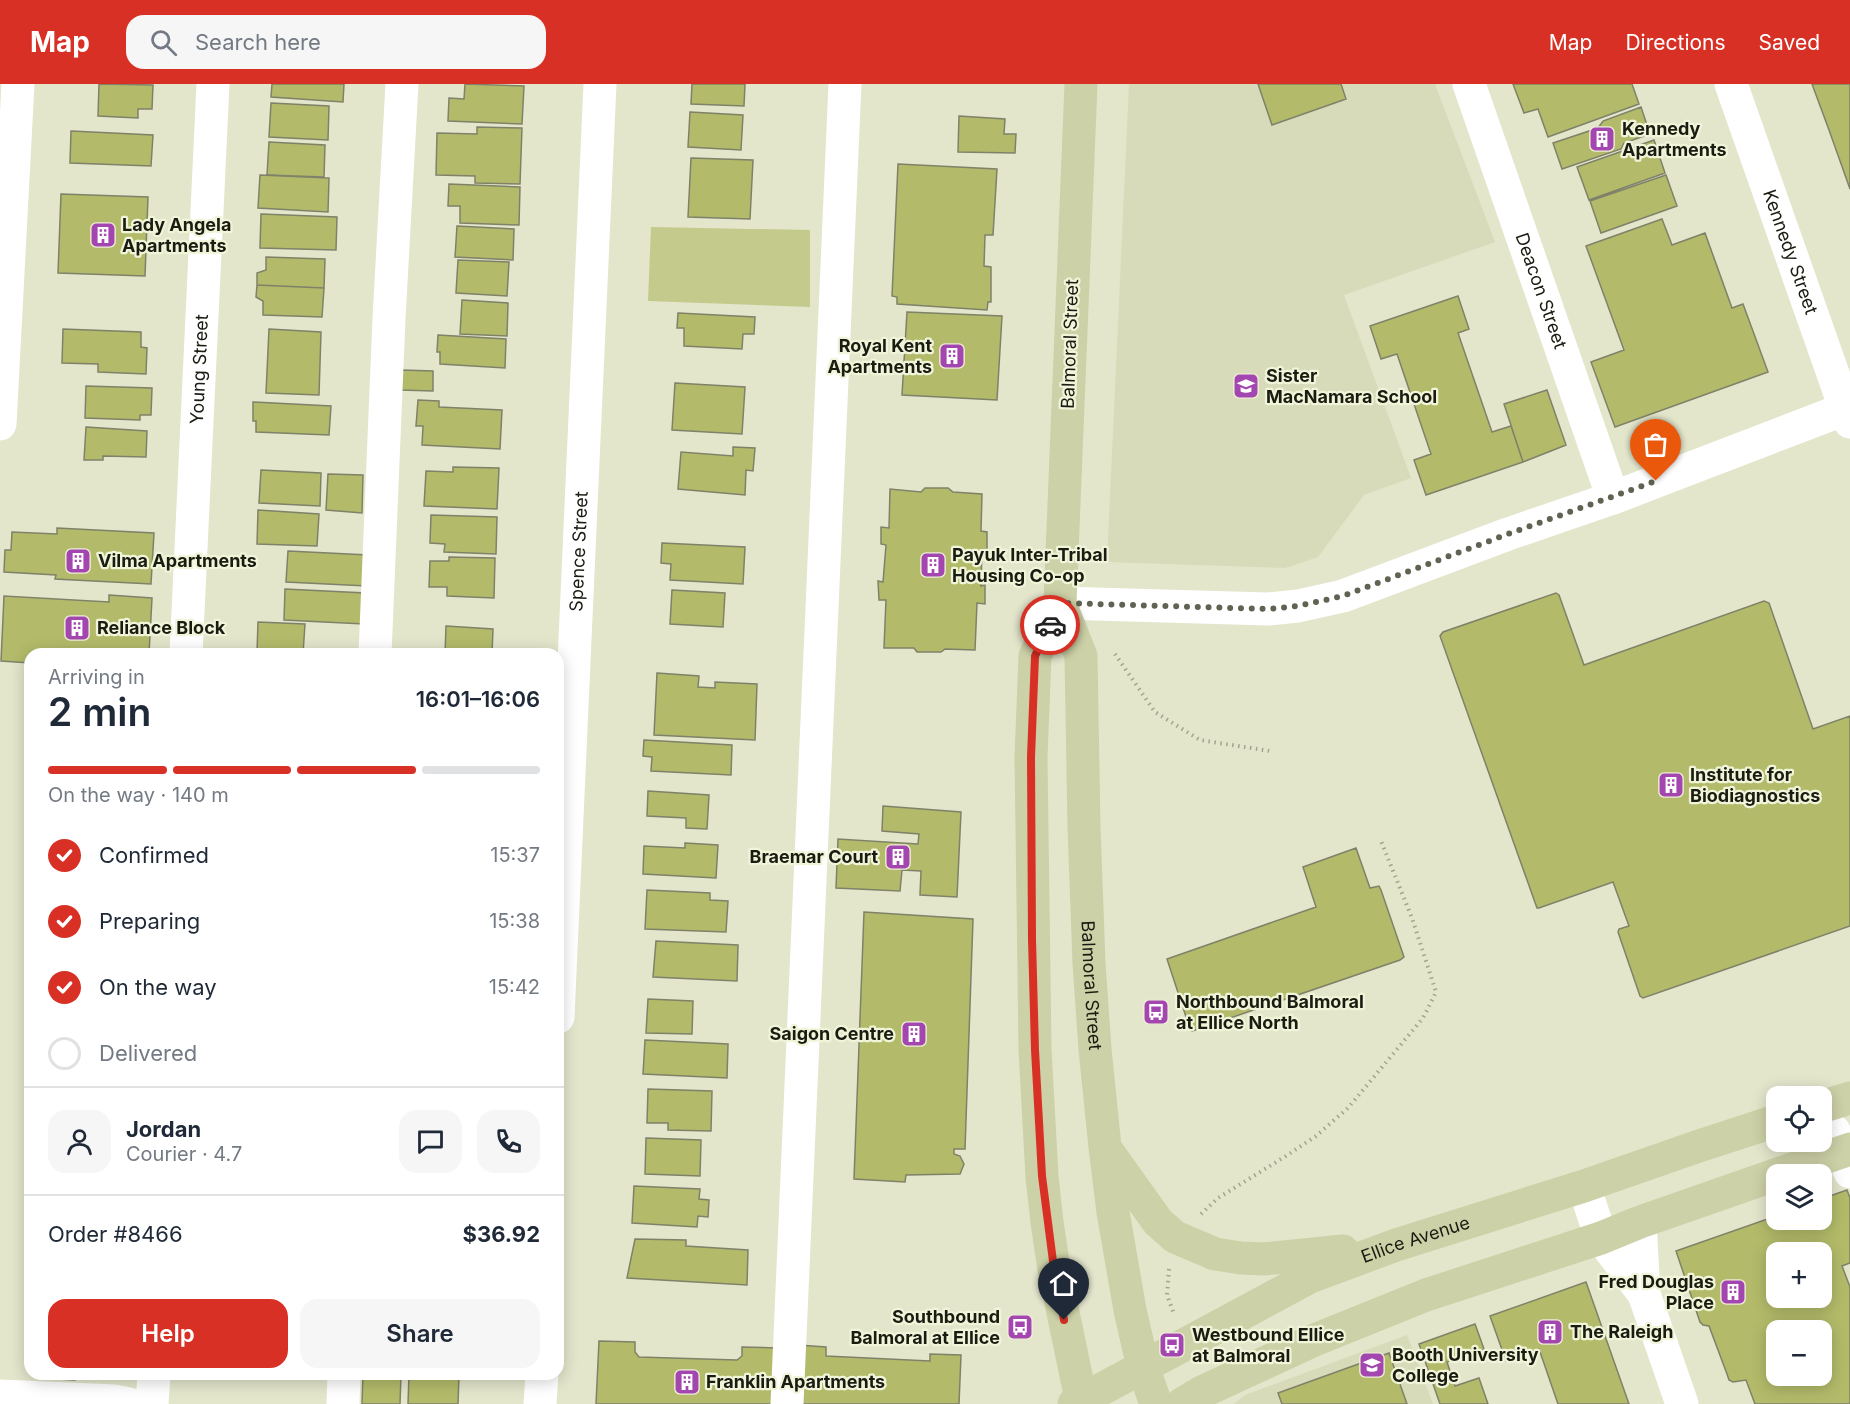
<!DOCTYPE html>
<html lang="en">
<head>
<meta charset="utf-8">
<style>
  body { margin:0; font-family:Inter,sans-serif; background:#f6f6f7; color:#1f2937; height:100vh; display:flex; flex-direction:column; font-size:22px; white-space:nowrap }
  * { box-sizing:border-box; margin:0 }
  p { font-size:20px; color:#747a83 }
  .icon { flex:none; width:33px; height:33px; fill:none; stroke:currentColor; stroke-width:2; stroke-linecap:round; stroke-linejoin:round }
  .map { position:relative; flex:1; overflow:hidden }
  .panel { position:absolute; left:24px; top:564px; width:540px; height:732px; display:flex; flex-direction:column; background:#fff; border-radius:18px; box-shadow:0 3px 15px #0003 }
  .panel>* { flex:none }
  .buttons { position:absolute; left:1766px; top:1002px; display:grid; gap:12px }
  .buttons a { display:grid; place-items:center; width:66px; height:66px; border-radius:12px; background:#fff; box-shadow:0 3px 15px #0003; font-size:30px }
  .pin { position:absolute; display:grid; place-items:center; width:51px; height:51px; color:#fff; margin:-62px -26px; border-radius:50% 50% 50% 0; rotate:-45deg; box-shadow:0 0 6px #0007 }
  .pin .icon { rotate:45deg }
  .courier { position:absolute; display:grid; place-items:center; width:60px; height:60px; margin:-30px; border:4px solid #d93025; border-radius:50%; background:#fff; color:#222; box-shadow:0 2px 8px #0007 }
  .head em { font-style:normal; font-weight:600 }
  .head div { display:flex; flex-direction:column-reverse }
  .head { display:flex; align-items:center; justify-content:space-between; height:102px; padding:0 24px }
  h1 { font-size:39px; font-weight:600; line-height:45px }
  .bar { display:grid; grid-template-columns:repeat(4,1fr); gap:9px 6px; align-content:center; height:72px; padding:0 24px }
  .bar i { height:8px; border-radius:4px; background:#e0e1e3 }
  .bar .current { background:#d93025 }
  .bar p { grid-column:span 4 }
  .line { display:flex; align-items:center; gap:15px; padding:0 24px; border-top:2px solid #e0e1e3 }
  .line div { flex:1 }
  .round { display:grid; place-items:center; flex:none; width:63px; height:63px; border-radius:18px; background:#f6f6f7 }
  ol { padding:0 24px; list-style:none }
  li { display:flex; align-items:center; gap:18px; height:66px }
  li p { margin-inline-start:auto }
  li .icon { padding:6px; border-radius:50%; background:#d93025; color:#fff; stroke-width:4 }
  li:last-child { color:#747a83 }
  li i { width:33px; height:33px; border:3px solid #e0e1e3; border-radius:50% }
  .cta { display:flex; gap:12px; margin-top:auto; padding:12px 24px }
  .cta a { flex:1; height:69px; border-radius:18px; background:#d93025; color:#fff; font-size:24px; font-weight:600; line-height:69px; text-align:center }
  .cta a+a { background:#f6f6f7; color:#1f2937 }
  header { display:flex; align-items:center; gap:36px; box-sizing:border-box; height:84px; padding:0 30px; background:#d93025; color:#fff }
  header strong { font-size:28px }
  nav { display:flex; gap:33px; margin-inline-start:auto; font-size:21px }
  .search { width:420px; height:54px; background:#f6f6f7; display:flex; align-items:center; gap:15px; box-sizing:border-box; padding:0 21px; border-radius:18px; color:#747a83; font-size:22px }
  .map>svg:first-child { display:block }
  .built { fill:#d7dbba }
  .green { fill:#c4ca8c }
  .building { fill:#b3bb6a; stroke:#7f8269; stroke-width:1.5; fill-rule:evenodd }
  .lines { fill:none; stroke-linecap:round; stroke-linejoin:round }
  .path { stroke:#a2a48f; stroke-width:4; stroke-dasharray:1.5 4.5; stroke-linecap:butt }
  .minor { stroke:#fff; stroke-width:33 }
  .major { stroke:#cdd1a7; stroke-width:33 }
  .done { stroke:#606252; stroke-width:6; stroke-dasharray:0 10.8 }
  .route { stroke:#d93025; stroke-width:8 }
  .labels { text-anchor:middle; stroke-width:4.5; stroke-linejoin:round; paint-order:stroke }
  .poi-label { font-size:18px; font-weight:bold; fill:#1a1b11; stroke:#f0f4d8; text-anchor:start }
  .street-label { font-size:18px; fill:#1a1b11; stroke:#f0f4d8 }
</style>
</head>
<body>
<header>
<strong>Map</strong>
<div class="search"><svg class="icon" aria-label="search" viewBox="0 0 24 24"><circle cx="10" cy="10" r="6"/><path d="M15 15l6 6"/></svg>Search here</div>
<nav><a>Map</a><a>Directions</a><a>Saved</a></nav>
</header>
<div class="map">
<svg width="1850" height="1320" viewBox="0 0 1850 1320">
  <rect width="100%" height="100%" fill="#e3e6cb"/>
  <path class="built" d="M 1129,0 L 1435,0 L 1495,158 L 1344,211 L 1411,394 L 1364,411 L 1318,473 L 1285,484 L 1107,478 Z
    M 1407,1251 L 1433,1320 L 1234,1320 L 1245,1311 Z"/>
  <path class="green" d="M 651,143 L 810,146 L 810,223 L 648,217 Z"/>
  <path class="building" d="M 99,0 L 153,1 L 152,25 L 138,25 L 138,34 L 98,32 Z
    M 272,0 L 344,0 L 343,18 L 271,13 Z
    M 465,0 L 524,2 L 522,40 L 448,37 L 449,14 L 464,15 Z
    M 692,0 L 745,0 L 744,22 L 691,20 Z
    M 1258,0 L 1341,0 L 1346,15 L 1272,41 Z
    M 1513,0 L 1632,0 L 1639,20 L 1548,53 L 1538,25 L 1524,29 Z
    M 1812,0 L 1850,0 L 1850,105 L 1829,46 Z
    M 271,19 L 329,22 L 328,56 L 269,53 Z
    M 1641,23 L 1650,50 L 1624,59 L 1621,65 L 1562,85 L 1553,59 L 1598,44 L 1603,37 Z
    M 690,28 L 743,31 L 741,66 L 688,63 Z
    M 959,32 L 1005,35 L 1004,50 L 1016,50 L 1015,69 L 958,68 Z
    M 477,43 L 522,44 L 520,100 L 475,99 L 475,92 L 436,91 L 437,49 L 477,50 Z
    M 71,47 L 153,51 L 151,82 L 70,79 Z
    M 1654,56 L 1665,89 L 1589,116 L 1577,83 Z
    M 269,58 L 325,61 L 324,93 L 267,91 Z
    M 691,74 L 753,76 L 750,135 L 688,133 Z
    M 898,80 L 997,85 L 993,151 L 985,151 L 984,182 L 991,183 L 991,218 L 988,218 L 987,226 L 897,220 L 897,213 L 892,212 Z
    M 260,91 L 329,94 L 328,128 L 258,124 Z
    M 1666,91 L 1677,122 L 1601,149 L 1590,117 Z
    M 449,100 L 520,103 L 519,141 L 460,139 L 460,122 L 448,122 Z
    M 61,110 L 148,113 L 145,192 L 58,189 Z
    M 261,130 L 337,133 L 336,166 L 260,164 Z
    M 1662,135 L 1672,161 L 1705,149 L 1732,224 L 1743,220 L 1768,288 L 1615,343 L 1591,278 L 1624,266 L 1586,162 Z
    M 457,142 L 514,145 L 513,176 L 455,173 Z
    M 266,173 L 325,175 L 324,204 L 257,201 L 257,189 L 266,186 Z
    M 458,176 L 509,178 L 507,212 L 456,209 Z
    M 257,201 L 324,204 L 322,233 L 263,231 L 263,217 L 256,213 Z
    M 1458,212 L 1469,245 L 1458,249 L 1492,348 L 1511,342 L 1523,378 L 1426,411 L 1414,376 L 1431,370 L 1397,270 L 1381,275 L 1370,242 Z
    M 462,216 L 508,219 L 507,252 L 460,250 Z
    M 907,228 L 1002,232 L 997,316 L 902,311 Z
    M 678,229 L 755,233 L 754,250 L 743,250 L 742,265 L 684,262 L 684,244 L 677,244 Z
    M 63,245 L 141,248 L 141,263 L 147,264 L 146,290 L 98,288 L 98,280 L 62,279 Z
    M 269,245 L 321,248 L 319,311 L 266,309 Z
    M 438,251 L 506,255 L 505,284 L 440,280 L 440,268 L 437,268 Z
    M 401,286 L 433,287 L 433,307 L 400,306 Z
    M 675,299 L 745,303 L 742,350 L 672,346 Z
    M 86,302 L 152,304 L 151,331 L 140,331 L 140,336 L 85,334 Z
    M 1547,306 L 1566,361 L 1523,378 L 1504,320 Z
    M 418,316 L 439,317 L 439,323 L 502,326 L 500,365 L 422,361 L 423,342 L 416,342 Z
    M 253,318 L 331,322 L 329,351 L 256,348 L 256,337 L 253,337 Z
    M 86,343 L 147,347 L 146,373 L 103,372 L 103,376 L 84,376 Z
    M 733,363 L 755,364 L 753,387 L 746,386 L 745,411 L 678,405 L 681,368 L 733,372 Z
    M 453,383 L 499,384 L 497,425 L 424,422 L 426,387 L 453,388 Z
    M 261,386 L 321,389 L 320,422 L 259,419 Z
    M 328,390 L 363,391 L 362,429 L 326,426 Z
    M 925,404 L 948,404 L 953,408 L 982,410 L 981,447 L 987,448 L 987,466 L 982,465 L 981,502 L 985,501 L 985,520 L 977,519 L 975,566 L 945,565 L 941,568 L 917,568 L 914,564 L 884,564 L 886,516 L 879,516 L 878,497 L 883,498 L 886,461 L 881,460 L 881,443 L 889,444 L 890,405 L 921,408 Z
    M 258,426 L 319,430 L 317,462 L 257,460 Z
    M 431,431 L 497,433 L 496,470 L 444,468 L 445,460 L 430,459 Z
    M 57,444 L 154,449 L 151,500 L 55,495 L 56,491 L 4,488 L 5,466 L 11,466 L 12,448 L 57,450 Z
    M 662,459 L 745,463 L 743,500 L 670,496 L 671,480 L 661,479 Z
    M 288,467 L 368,471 L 367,502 L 286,498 Z
    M 449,473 L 495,474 L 494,514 L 447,512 L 447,503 L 429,503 L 430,477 L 449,477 Z
    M 285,505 L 366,509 L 364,540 L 284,536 Z
    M 672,506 L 725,509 L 723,543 L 670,540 Z
    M 1556,509 L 1559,511 L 1584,581 L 1764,517 L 1769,519 L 1813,645 L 1850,632 L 1850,842 L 1643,914 L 1640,912 L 1618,848 L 1619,845 L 1629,842 L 1613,798 L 1539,824 L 1537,824 L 1440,552 L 1443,548 Z
    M 109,511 L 152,514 L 149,570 L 30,570 L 30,579 L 1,577 L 4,512 L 109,518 Z
    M 258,538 L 305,540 L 303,570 L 257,568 Z
    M 446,542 L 493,545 L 492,570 L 445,570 Z
    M 657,589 L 699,592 L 698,603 L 715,604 L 715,598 L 757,600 L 755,656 L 654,651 Z
    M 644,656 L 732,661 L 731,691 L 651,687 L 652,673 L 643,672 Z
    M 648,707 L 709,711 L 707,745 L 686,744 L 686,734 L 647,732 Z
    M 883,722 L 961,728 L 957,813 L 920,811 L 921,787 L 902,786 L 900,807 L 836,804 L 838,755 L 918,760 L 919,750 L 882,747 Z
    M 685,759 L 718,761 L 716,794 L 643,790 L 644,762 L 685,764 Z
    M 1356,764 L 1370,804 L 1379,802 L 1381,806 L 1404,873 L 1400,876 L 1192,947 L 1189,942 L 1167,875 L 1316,823 L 1303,783 Z
    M 647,806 L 710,809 L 710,816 L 728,817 L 726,848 L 645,845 Z
    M 864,828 L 973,835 L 965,1065 L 954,1065 L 954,1070 L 960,1072 L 964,1080 L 960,1090 L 906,1091 L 905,1098 L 854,1095 Z
    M 656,857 L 738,861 L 737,897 L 653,893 Z
    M 648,915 L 693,917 L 692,950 L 646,949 Z
    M 645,956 L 728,960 L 727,994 L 643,990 Z
    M 648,1005 L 712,1007 L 711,1047 L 668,1046 L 668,1039 L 647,1039 Z
    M 646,1054 L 701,1056 L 700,1092 L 645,1090 Z
    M 634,1102 L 700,1105 L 699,1115 L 709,1116 L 708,1133 L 698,1132 L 697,1143 L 632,1139 Z
    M 1847,1106 L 1850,1114 L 1850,1179 L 1842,1182 L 1850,1203 L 1850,1320 L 1755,1320 L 1746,1296 L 1733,1298 L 1729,1296 L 1727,1290 L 1709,1242 L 1703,1241 L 1700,1238 L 1676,1167 L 1776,1132 L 1776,1136 L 1821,1136 L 1821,1115 ZM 1776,1168 L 1821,1168 L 1821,1214 L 1776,1214 ZM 1776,1246 L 1821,1246 L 1821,1292 L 1776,1292 Z
    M 635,1155 L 686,1156 L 686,1162 L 748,1166 L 747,1201 L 627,1194 Z
    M 1586,1198 L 1629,1320 L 1558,1320 L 1539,1265 L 1506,1277 L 1490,1232 Z
    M 1475,1240 L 1484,1265 L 1447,1278 L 1455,1302 L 1479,1294 L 1488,1320 L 1440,1320 L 1419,1260 Z
    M 599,1257 L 635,1258 L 635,1268 L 639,1273 L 737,1276 L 742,1272 L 742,1263 L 778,1264 L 775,1320 L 596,1320 Z
    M 798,1261 L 826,1263 L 826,1272 L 930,1277 L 930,1270 L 961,1271 L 959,1320 L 795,1320 Z
    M 1389,1269 L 1407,1320 L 1282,1320 L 1278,1309 Z
    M 38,1290 L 75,1290 L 75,1296 L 38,1294 Z
    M 363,1290 L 401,1290 L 400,1320 L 362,1320 Z
    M 409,1290 L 459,1292 L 458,1320 L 408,1320 Z"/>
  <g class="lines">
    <path class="path" d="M 1115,570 L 1155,628 L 1200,656 L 1270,667
      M 1201,1130 L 1218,1114 L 1286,1072 L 1316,1052 L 1348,1024 L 1423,934 L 1436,908 L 1412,834 L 1381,757
      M 1169,1185 L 1167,1211 L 1174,1230"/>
    <g class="minor">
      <path id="s1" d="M 1469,0 L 1613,414"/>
      <path id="s2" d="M 1731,0 L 1850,338"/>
      <path d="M 0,340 L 18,0"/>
      <path d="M 1060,519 L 1268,525 L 1298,522 L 1343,512 L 1508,450 L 1613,414 L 1850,323"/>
      <path id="s3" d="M 186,570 L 213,0"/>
      <path d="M 375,570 L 389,234 L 402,0"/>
      <path id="s4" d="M 558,933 L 600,0"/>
      <path d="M 1821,1038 L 1834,1047 L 1850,1088"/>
      <path d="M 1584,1102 L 1601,1154 L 1644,1210"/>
      <path d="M 1640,1138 L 1644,1210 L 1682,1320"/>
      <path d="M 0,1312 L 114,1317 L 129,1320"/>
      <path d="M 152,1320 L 154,1290"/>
      <path d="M 343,1320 L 344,1290"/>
      <path d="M 540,1320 L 542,1290"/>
      <path d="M 787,1320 L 845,0"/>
    </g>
    <g class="major">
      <path id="s5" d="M 1081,0 L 1060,519 L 1081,572 L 1084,743 L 1089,879 L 1095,965 L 1105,1063 L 1113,1128 L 1130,1226 L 1143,1283 L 1156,1320"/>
      <path d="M 1060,519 L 1035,572 L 1031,673 L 1035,965 L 1042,1093 L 1047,1138 L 1054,1185 L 1082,1320"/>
      <path d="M 1821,1023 L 1850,1014"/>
      <path d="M 1108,1068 L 1158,1138 L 1175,1153 L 1215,1170 L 1241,1174 L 1263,1175 L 1343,1167"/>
      <path id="s6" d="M 1074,1320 L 1310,1193 L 1396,1161 L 1584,1102 L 1699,1062 L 1776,1037"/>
      <path d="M 1182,1320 L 1202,1308 L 1312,1257 L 1426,1211 L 1601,1154 L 1640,1138 L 1850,1065"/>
    </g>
  </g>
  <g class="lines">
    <path class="done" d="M 1050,541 L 1060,519 L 1268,525 L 1298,522 L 1343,512 L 1508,450 L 1656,397"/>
    <path class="route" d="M 1050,541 L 1035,572 L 1031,673 L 1032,855 L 1035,966 L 1042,1092 L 1054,1185 L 1064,1236"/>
  </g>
  <defs>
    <g id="building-square" transform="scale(1.35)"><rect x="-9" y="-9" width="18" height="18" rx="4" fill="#a446af" stroke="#f0f4d8"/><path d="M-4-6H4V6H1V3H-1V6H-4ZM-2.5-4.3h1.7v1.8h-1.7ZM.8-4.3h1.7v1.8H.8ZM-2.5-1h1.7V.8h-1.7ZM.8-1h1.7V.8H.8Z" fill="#fff"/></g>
    <g id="school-square" transform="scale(1.35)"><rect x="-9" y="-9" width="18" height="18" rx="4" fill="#a446af" stroke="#f0f4d8"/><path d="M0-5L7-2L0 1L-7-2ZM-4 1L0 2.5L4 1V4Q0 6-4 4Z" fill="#fff"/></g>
    <g id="bus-square" transform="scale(1.35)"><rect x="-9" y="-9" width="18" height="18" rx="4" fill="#a446af" stroke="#f0f4d8"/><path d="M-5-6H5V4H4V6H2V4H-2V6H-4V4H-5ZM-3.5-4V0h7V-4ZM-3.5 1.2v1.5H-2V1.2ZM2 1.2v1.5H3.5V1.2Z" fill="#fff"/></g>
    <g id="university-square" transform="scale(1.35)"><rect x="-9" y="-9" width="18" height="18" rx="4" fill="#a446af" stroke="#f0f4d8"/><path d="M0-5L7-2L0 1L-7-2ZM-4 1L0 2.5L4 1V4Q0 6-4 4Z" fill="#fff"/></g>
  </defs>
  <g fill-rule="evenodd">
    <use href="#building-square" x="1602" y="55"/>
    <use href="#building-square" x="103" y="151"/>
    <use href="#building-square" x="952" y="272"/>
    <use href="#school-square" x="1246" y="302"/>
    <use href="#building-square" x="78" y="477"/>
    <use href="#building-square" x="933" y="481"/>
    <use href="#building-square" x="77" y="544"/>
    <use href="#building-square" x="1671" y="701"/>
    <use href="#building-square" x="898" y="773"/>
    <use href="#bus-square" x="1156" y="928"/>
    <use href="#building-square" x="914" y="950"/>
    <use href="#building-square" x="1733" y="1208"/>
    <use href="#bus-square" x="1020" y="1243"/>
    <use href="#building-square" x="1550" y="1248"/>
    <use href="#bus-square" x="1172" y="1261"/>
    <use href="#university-square" x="1372" y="1281"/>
    <use href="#building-square" x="687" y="1298"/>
  </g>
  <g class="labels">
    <g class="poi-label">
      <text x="1622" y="51">Kennedy<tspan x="1622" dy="21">Apartments</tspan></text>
      <text x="122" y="147">Lady Angela<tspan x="122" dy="21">Apartments</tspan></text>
      <text x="932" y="268" text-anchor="end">Royal Kent<tspan x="932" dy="21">Apartments</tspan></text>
      <text x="1266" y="298">Sister<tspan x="1266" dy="21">MacNamara School</tspan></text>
      <text x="952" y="477">Payuk Inter-Tribal<tspan x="952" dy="21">Housing Co-op</tspan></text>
      <text x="98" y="483">Vilma Apartments</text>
      <text x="97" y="550">Reliance Block</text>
      <text x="1690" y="697">Institute for<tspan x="1690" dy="21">Biodiagnostics</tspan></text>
      <text x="878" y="779" text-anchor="end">Braemar Court</text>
      <text x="1176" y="924">Northbound Balmoral<tspan x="1176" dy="21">at Ellice North</tspan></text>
      <text x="894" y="956" text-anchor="end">Saigon Centre</text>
      <text x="1714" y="1204" text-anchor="end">Fred Douglas<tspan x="1714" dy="21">Place</tspan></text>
      <text x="1000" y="1239" text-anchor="end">Southbound<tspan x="1000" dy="21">Balmoral at Ellice</tspan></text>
      <text x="1570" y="1254">The Raleigh</text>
      <text x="1192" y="1257">Westbound Ellice<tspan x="1192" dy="21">at Balmoral</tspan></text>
      <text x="1392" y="1277">Booth University<tspan x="1392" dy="21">College</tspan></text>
      <text x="706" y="1304">Franklin Apartments</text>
    </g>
    <g class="street-label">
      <text dy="6" stroke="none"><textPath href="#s2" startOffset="178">Kennedy Street</textPath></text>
      <text dy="6" stroke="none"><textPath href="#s1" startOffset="219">Deacon Street</textPath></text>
      <text transform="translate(1070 260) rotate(-88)" y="6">Balmoral Street</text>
      <text dy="6" stroke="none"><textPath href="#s3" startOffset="285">Young Street</textPath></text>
      <text dy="6" stroke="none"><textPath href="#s4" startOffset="466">Spence Street</textPath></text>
      <text dy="6" stroke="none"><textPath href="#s5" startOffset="906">Balmoral Street</textPath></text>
      <text dy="6" stroke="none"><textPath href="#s6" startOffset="380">Ellice Avenue</textPath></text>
    </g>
  </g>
</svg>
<div class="buttons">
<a><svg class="icon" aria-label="locate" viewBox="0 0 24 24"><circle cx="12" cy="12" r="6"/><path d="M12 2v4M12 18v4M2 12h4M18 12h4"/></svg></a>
<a><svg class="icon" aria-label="layers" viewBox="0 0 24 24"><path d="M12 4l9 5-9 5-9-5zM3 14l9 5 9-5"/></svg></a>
<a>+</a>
<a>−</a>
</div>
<div class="pin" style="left:1656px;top:397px;background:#ea580c"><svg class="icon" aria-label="bag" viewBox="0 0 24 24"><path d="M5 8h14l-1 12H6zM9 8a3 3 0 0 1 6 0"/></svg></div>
<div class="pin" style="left:1064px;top:1236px;background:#1f2937"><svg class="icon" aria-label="home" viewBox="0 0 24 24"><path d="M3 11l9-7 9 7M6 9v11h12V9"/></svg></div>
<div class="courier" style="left:1050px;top:541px"><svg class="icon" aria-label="car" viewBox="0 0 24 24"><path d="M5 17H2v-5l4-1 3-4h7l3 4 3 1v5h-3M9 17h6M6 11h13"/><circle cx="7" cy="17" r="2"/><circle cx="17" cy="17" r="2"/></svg></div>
<section class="panel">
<div class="head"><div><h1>2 min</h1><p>Arriving in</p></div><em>16:01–16:06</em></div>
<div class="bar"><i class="current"></i><i class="current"></i><i class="current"></i><i></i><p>On the way · 140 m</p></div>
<ol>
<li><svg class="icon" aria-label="check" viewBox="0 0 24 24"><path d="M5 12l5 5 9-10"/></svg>Confirmed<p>15:37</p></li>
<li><svg class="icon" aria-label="check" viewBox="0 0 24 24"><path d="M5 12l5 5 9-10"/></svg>Preparing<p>15:38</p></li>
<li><svg class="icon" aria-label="check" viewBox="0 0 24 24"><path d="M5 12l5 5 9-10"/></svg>On the way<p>15:42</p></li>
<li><i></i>Delivered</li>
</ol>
<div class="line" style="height:108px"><a class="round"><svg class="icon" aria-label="person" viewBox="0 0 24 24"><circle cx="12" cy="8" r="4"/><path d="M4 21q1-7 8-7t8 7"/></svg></a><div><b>Jordan</b><p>Courier · 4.7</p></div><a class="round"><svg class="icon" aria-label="chat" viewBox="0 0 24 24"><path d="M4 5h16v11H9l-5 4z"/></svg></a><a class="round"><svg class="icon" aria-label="phone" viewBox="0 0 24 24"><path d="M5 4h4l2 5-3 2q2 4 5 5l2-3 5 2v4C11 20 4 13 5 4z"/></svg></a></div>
<div class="line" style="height:78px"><div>Order #8466</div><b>$36.92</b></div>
<div class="cta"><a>Help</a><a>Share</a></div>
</section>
</div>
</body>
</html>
